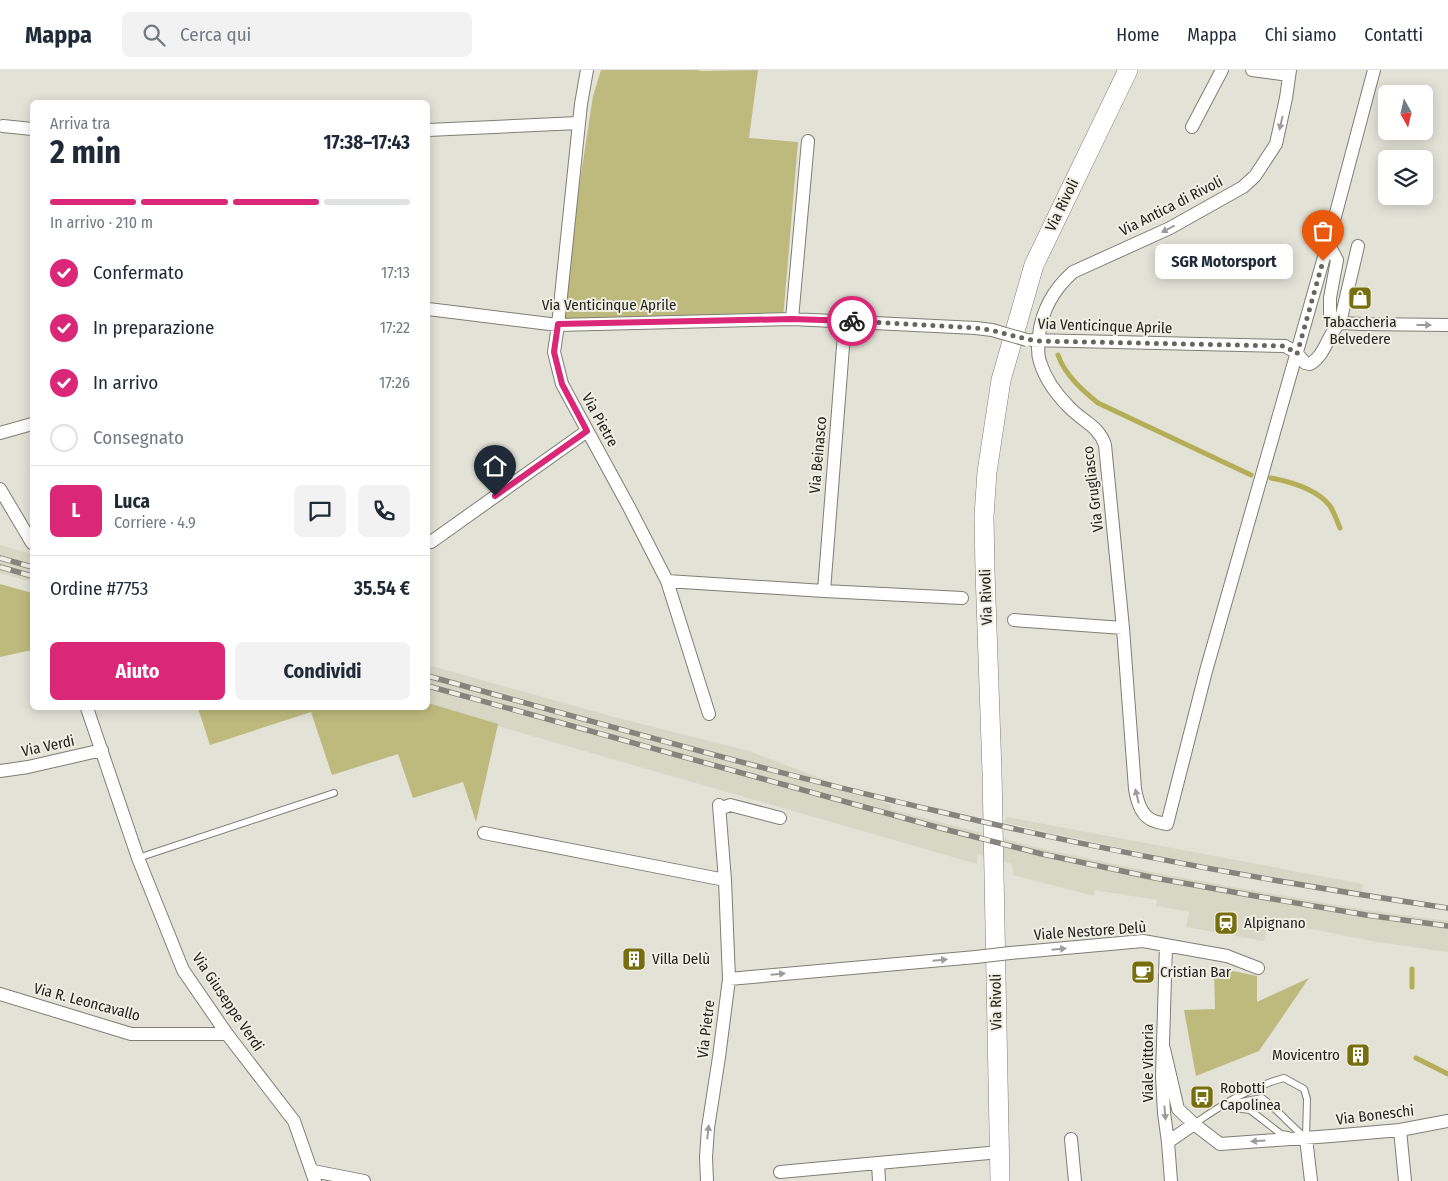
<!DOCTYPE html>
<html lang="it">
<head>
<meta charset="utf-8">
<style>
  body { margin:0; font-family:"Fira Sans Condensed",sans-serif; background:#f2f2f3; color:#1f2937; height:100vh; display:flex; flex-direction:column; font-size:19px; white-space:nowrap }
  * { box-sizing:border-box; margin:0 }
  p { font-size:16px; color:#747a83 }
  .icon { flex:none; width:28px; height:28px; fill:none; stroke:currentColor; stroke-width:2; stroke-linecap:round; stroke-linejoin:round }
  .map { position:relative; flex:1; overflow:hidden }
  .drawer { position:absolute; left:30px; top:30px; width:400px; height:610px; display:flex; flex-direction:column; background:#fff; border-radius:8px; box-shadow:0 2px 12px #0003 }
  .drawer>* { flex:none }
  .needle { width:32px; rotate:172deg }
  .buttons { position:absolute; left:1378px; top:15px; display:grid; gap:10px }
  .buttons a { display:grid; place-items:center; width:55px; height:55px; border-radius:8px; background:#fff; box-shadow:0 2px 12px #0003; font-size:25px }
  .pin { position:absolute; display:grid; place-items:center; width:42px; height:42px; color:#fff; margin:-51px -21px; border-radius:50% 50% 50% 0; rotate:-45deg; box-shadow:0 0 5px #0007 }
  .pin .icon { rotate:45deg }
  .courier { position:absolute; display:grid; place-items:center; width:50px; height:50px; margin:-25px; border:4px solid #db2777; border-radius:50%; background:#fff; color:#222; box-shadow:0 1px 6px #0007 }
  .bubble { position:absolute; height:35px; border-radius:8px; background:#fff; box-shadow:0 2px 12px #0003; font-size:16px; font-weight:700; line-height:35px; text-align:center }
  .headline em { font-style:normal; font-weight:700 }
  .headline div { display:flex; flex-direction:column-reverse }
  .headline { display:flex; align-items:center; justify-content:space-between; height:85px; padding:0 20px }
  h1 { font-size:32px; font-weight:700; line-height:38px }
  .bar { display:grid; grid-template-columns:repeat(4,1fr); gap:8px 5px; align-content:center; height:60px; padding:0 20px }
  .bar i { height:6px; border-radius:4px; background:#e0e1e3 }
  .bar .selected { background:#db2777 }
  .bar p { grid-column:span 4 }
  .line { display:flex; align-items:center; gap:12px; padding:0 20px; border-top:1px solid #e0e1e3 }
  .line div { flex:1 }
  .round { display:grid; place-items:center; flex:none; width:52px; height:52px; border-radius:8px; background:#f2f2f3 }
  ol { padding:0 20px; list-style:none }
  li { display:flex; align-items:center; gap:15px; height:55px }
  li p { margin-inline-start:auto }
  li .icon { padding:5px; border-radius:50%; background:#db2777; color:#fff; stroke-width:4 }
  li:last-child { color:#747a83 }
  li i { width:28px; height:28px; border:2px solid #e0e1e3; border-radius:50% }
  .primary-button { display:flex; gap:10px; margin-top:auto; padding:10px 20px }
  .primary-button a { flex:1; height:58px; border-radius:8px; background:#db2777; color:#fff; font-size:20px; font-weight:700; line-height:58px; text-align:center }
  .primary-button a+a { background:#f2f2f3; color:#1f2937 }
  header { display:flex; align-items:center; gap:30px; box-sizing:border-box; height:70px; padding:0 25px; background:#fff; border-bottom:1px solid #e0e1e3 }
  header strong { font-size:24px }
  nav { display:flex; gap:28px; margin-inline-start:auto; font-size:18px }
  .search { width:350px; height:45px; background:#f2f2f3; display:flex; align-items:center; gap:12px; box-sizing:border-box; padding:0 18px; border-radius:8px; color:#747a83; font-size:19px }
  .map>svg:first-child { display:block }
  .built { fill:#d8d7c5 }
  .green { fill:#beba7e }
  .lines { fill:none; stroke-linecap:round; stroke-linejoin:round }
  .stream { stroke:#b5ae57; stroke-width:5 }
  .lane-casing { stroke:#7f7e74; stroke-width:8 }
  .street-casing { stroke:#7f7e74; stroke-width:14 }
  .secondary-casing { stroke:#7f7e74; stroke-width:20 }
  .lane { stroke:#fff; stroke-width:6 }
  .street { stroke:#fff; stroke-width:12 }
  .secondary { stroke:#fff; stroke-width:19 }
  .rail-casing { stroke:#85857e; stroke-width:5.5 }
  .rail { stroke:#f0efe4; stroke-width:4; stroke-dasharray:11; stroke-linecap:butt }
  .street-bridge-casing { stroke:#7f7e74; stroke-width:14; stroke-linecap:butt }
  .street-bridge { stroke:#fff; stroke-width:12 }
  .oneway { fill:#9c9c9a }
  .done { stroke:#66665f; stroke-width:5; stroke-dasharray:0 9 }
  .route { stroke:#db2777; stroke-width:6 }
  .labels { text-anchor:middle; stroke-width:4; stroke-linejoin:round; paint-order:stroke }
  .street-label { font-size:15px; fill:#23231f; stroke:#f0efe4 }
  .poi-label { font-size:15px; fill:#23231f; stroke:#f0efe4; text-anchor:start }
</style>
</head>
<body>
<header>
<strong>Mappa</strong>
<div class="search"><svg class="icon" aria-label="search" viewBox="0 0 24 24"><circle cx="10" cy="10" r="6"/><path d="M15 15l6 6"/></svg>Cerca qui</div>
<nav><a>Home</a><a>Mappa</a><a>Chi siamo</a><a>Contatti</a></nav>
</header>
<div class="map">
<svg width="1448" height="1111" viewBox="0 0 1448 1111">
  <rect width="100%" height="100%" fill="#e2e2d7"/>
  <path class="built" d="M 0,475 L 32,484 L 32,512 L 0,503 Z
    M 428,595 L 614,647 L 749,681 L 891,735 L 890,739 L 1043,779 L 1156,803 L 1261,822 L 1366,840 L 1448,851 L 1448,882 L 1377,872 L 1276,852 L 1271,852 L 1270,857 L 1267,857 L 1264,871 L 1186,857 L 1189,842 L 1156,836 L 1157,830 L 1094,820 L 1094,826 L 1013,805 L 1012,794 L 977,784 L 977,794 L 428,636 Z
    M 1007,747 L 1363,814 L 1362,823 L 1164,787 L 1051,763 L 1003,752 Z"/>
  <path class="green" d="M 601,0 L 699,0 L 700,1 L 758,0 L 749,68 L 798,72 L 783,249 L 558,255 L 593,26 Z
    M 0,514 L 32,523 L 32,580 L 0,587 Z
    M 428,633 L 498,654 L 476,752 L 463,712 L 413,728 L 398,684 L 332,705 L 311,642 L 210,675 L 198,638 L 428,638 Z
    M 1214,897 L 1257,906 L 1257,932 L 1309,908 L 1259,981 L 1196,1006 L 1184,940 L 1215,939 Z"/>
  <g class="lines">
    <path class="stream" d="M 1058,285 C 1065,305 1082,320 1098,333 L 1251,405
      M 1271,408 C 1292,412 1317,419 1330,436 C 1334,442 1337,451 1340,458
      M 1412,899 L 1412,917
      M 1416,988 L 1448,1004"/>
    <g class="lane-casing">
      <path id="lane" d="M 138,788 L 334,723
        M 1226,1035 L 1262,1028 C 1278,1040 1290,1055 1305,1067
        M 1226,1037 L 1250,1040 L 1281,1064 L 1288,1065
        M 1194,1054 C 1223,1034 1250,1017 1284,1008 L 1304,1019 L 1307,1029 L 1306,1068"/>
    </g>
    <g class="street-casing">
      <path id="street" d="M 587,0 L 581,34 L 558,255 L 554,282 L 562,314 L 629,437 L 667,511 L 709,644
        M 1252,0 L 1289,5
        M 1290,0 L 1286,28 L 1276,74 L 1255,106 L 1243,117 L 1170,158 L 1073,202 C 1054,219 1042,239 1039,265 C 1038,274 1037,283 1040,292 C 1045,308 1057,325 1069,337 C 1082,351 1099,356 1105,375 L 1123,558 L 1135,719 C 1137,730 1140,743 1150,749 C 1154,752 1162,753 1167,754 L 1206,601 L 1328,173 L 1374,0
        M 3,56 L 32,59
        M 1192,57 L 1222,0
        M 428,60 L 578,53
        M 1328,173 L 1337,190 L 1330,228 L 1330,244 L 1334,249 L 1340,253 L 1362,254 L 1448,255
        M 428,239 L 558,255 L 792,249 L 976,258 L 992,260
        M 792,249 L 808,71
        M 1032,270 L 1285,276 L 1297,283 L 1305,293 L 1310,294 C 1326,285 1327,264 1340,253 L 1358,176
        M 0,363 L 32,354
        M 0,419 L 32,473
        M 431,472 L 587,361
        M 667,511 L 824,521 L 845,251
        M 824,521 L 962,528
        M 1014,550 L 1123,558
        M 87,638 L 138,788 L 183,900 L 227,964 L 294,1051 L 315,1111
        M 0,701 L 28,697 L 102,680
        M 720,739 L 730,735 L 780,748
        M 484,763 L 725,810
        M 1166,875 L 1162,1006 L 1164,1043 L 1168,1072 L 1171,1111
        M 1010,883 L 1143,871 L 1227,886 L 1258,898
        M 729,909 L 976,887
        M 0,924 L 131,964 L 227,964
        M 1164,979 L 1178,1039 L 1194,1054 L 1220,1074 L 1331,1066 L 1400,1060 L 1448,1051
        M 1400,1060 L 1405,1111
        M 1306,1068 L 1311,1111
        M 1071,1069 L 1075,1111
        M 1168,1072 L 1194,1054
        M 313,1101 L 364,1111
        M 780,1102 L 878,1093
        M 707,1111 L 706,1087 L 708,1058 L 719,987 L 729,909 L 725,810 L 719,735
        M 879,1111 L 878,1093 L 1000,1082"/>
    </g>
    <g class="secondary-casing">
      <path id="secondary" d="M 1000,1111 L 992,702 L 985,501 L 984,446 L 987,402 L 1001,310 L 1034,195 L 1128,0"/>
    </g>
    <use href="#lane" class="lane"/>
    <use href="#street" class="street"/>
    <use href="#secondary" class="secondary"/>
    <g class="rail-casing">
      <path id="rail" d="M 0,488 L 32,497
        M 0,497 L 32,506
        M 428,606 C 598,653 769,702 941,742 C 1109,782 1278,813 1448,838
        M 428,616 L 940,758 L 1042,784 L 1155,808 L 1261,827 L 1366,845 L 1448,856"/>
    </g>
    <use href="#rail" class="rail"/>
    <g class="street-bridge-casing">
      <path id="street-bridge" d="M 992,260 L 1027,270
        M 976,887 L 1010,883"/>
    </g>
    <use href="#street-bridge" class="street-bridge"/>
  </g>
  <defs><path id="oneway-solid" d="M-6-.8H1V-3.2L6.5 0L1 3.2V.8H-6Z" transform="scale(1.25)"/></defs>
  <g class="oneway">
    <use href="#oneway-solid" transform="translate(1281 53) rotate(103)"/>
    <use href="#oneway-solid" transform="translate(1168 159) rotate(153)"/>
    <use href="#oneway-solid" transform="translate(1424 255)"/>
    <use href="#oneway-solid" transform="translate(1137 726) rotate(-104)"/>
    <use href="#oneway-solid" transform="translate(1059 879) rotate(-5)"/>
    <use href="#oneway-solid" transform="translate(940 890) rotate(-5)"/>
    <use href="#oneway-solid" transform="translate(778 904) rotate(-5)"/>
    <use href="#oneway-solid" transform="translate(1165 1043) rotate(85)"/>
    <use href="#oneway-solid" transform="translate(708 1062) rotate(-84)"/>
    <use href="#oneway-solid" transform="translate(1258 1071) rotate(176)"/>
  </g>
  <g class="lines">
    <path class="done" d="M 852,251 L 976,258 C 997,260 1017,268 1038,271 L 1285,276 L 1297,284 L 1323,191"/>
    <path class="route" d="M 495,426 L 587,361 L 562,314 L 554,282 L 558,254 L 792,249 L 852,251"/>
  </g>
  <defs>
    <g id="shop-square" transform="scale(1.25)"><rect x="-9" y="-9" width="18" height="18" rx="4" fill="#776f0f" stroke="#f0efe4"/><path d="M-5-2.5h2.3a2.7 3.5 0 0 1 5.4 0H5L5.5 6h-11ZM-1.5-2.5h3a1.5 2.3 0 0 0-3 0Z" fill="#fff"/></g>
    <g id="station-square" transform="scale(1.25)"><rect x="-9" y="-9" width="18" height="18" rx="4" fill="#776f0f" stroke="#f0efe4"/><path d="M-3-6H3Q5-6 5-4V2Q5 4 3 4L4.5 6H3L1.5 4h-3L-3 6H-4.5L-3 4Q-5 4-5 2V-4Q-5-6-3-6ZM-3.5-4v3h7v-3ZM-3.5 1v1.5H-2V1ZM2 1v1.5H3.5V1Z" fill="#fff"/></g>
    <g id="building-square" transform="scale(1.25)"><rect x="-9" y="-9" width="18" height="18" rx="4" fill="#776f0f" stroke="#f0efe4"/><path d="M-4-6H4V6H1V3H-1V6H-4ZM-2.5-4.3h1.7v1.8h-1.7ZM.8-4.3h1.7v1.8H.8ZM-2.5-1h1.7V.8h-1.7ZM.8-1h1.7V.8H.8Z" fill="#fff"/></g>
    <g id="cafe-square" transform="scale(1.25)"><rect x="-9" y="-9" width="18" height="18" rx="4" fill="#776f0f" stroke="#f0efe4"/><path d="M-5.5-4.5H6V0H3Q3 3.5 0 3.5H-2.5Q-5.5 3.5-5.5 0ZM3-3.2v2h1.7v-2ZM-6 4.5H4V6H-6Z" fill="#fff"/></g>
    <g id="bus-square" transform="scale(1.25)"><rect x="-9" y="-9" width="18" height="18" rx="4" fill="#776f0f" stroke="#f0efe4"/><path d="M-5-6H5V4H4V6H2V4H-2V6H-4V4H-5ZM-3.5-4V0h7V-4ZM-3.5 1.2v1.5H-2V1.2ZM2 1.2v1.5H3.5V1.2Z" fill="#fff"/></g>
  </defs>
  <g fill-rule="evenodd">
    <use href="#shop-square" x="1360" y="228"/>
    <use href="#station-square" x="1226" y="853"/>
    <use href="#building-square" x="634" y="889"/>
    <use href="#cafe-square" x="1143" y="902"/>
    <use href="#building-square" x="1358" y="985"/>
    <use href="#bus-square" x="1202" y="1027"/>
  </g>
  <g class="labels">
    <g class="street-label">
      <text transform="translate(1062 135) rotate(-64)" y="5">Via Rivoli</text>
      <text transform="translate(1171 136) rotate(-27)" y="5">Via Antica di Rivoli</text>
      <text x="609" y="240">Via Venticinque Aprile</text>
      <text transform="translate(1105 256) rotate(2)" y="5">Via Venticinque Aprile</text>
      <text transform="translate(600 350) rotate(61)" y="5">Via Pietre</text>
      <text transform="translate(818 385) rotate(-85)" y="5">Via Beinasco</text>
      <text transform="translate(1093 419) rotate(-97)" y="5">Via Grugliasco</text>
      <text transform="translate(986 527) rotate(-92)" y="5">Via Rivoli</text>
      <text transform="translate(48 676) rotate(-12)" y="5">Via Verdi</text>
      <text transform="translate(1090 861) rotate(-4)" y="5">Viale Nestore Delù</text>
      <text transform="translate(87 932) rotate(15)" y="5">Via R. Leoncavallo</text>
      <text transform="translate(228 932) rotate(56)" y="5">Via Giuseppe Verdi</text>
      <text transform="translate(996 932) rotate(-91)" y="5">Via Rivoli</text>
      <text transform="translate(706 959) rotate(-83)" y="5">Via Pietre</text>
      <text transform="translate(1148 993) rotate(-90)" y="5">Viale Vittoria</text>
      <text transform="translate(1375 1045) rotate(-7)" y="5">Via Boneschi</text>
    </g>
    <g class="poi-label">
      <text x="1360" y="257" text-anchor="middle">Tabaccheria<tspan x="1360" dy="17">Belvedere</tspan></text>
      <text x="1244" y="858">Alpignano</text>
      <text x="652" y="894">Villa Delù</text>
      <text x="1160" y="907">Cristian Bar</text>
      <text x="1340" y="990" text-anchor="end">Movicentro</text>
      <text x="1220" y="1023">Robotti<tspan x="1220" dy="17">Capolinea</tspan></text>
    </g>
  </g>
</svg>
<div class="buttons">
<a><svg class="needle" viewBox="-14 -14 28 28"><path d="M0-13l5 13h-10z" fill="#e53935"/><path d="M0 13l5-13h-10z" fill="#747a83"/></svg></a>
<a><svg class="icon" aria-label="layers" viewBox="0 0 24 24"><path d="M12 4l9 5-9 5-9-5zM3 14l9 5 9-5"/></svg></a>
</div>
<div class="pin" style="left:1323px;top:191px;background:#ea580c"><svg class="icon" aria-label="bag" viewBox="0 0 24 24"><path d="M5 8h14l-1 12H6zM9 8a3 3 0 0 1 6 0"/></svg></div>
<div class="pin" style="left:495px;top:426px;background:#1f2937"><svg class="icon" aria-label="home" viewBox="0 0 24 24"><path d="M3 11l9-7 9 7M6 9v11h12V9"/></svg></div>
<div class="courier" style="left:852px;top:251px"><svg class="icon" aria-label="bike" viewBox="0 0 24 24"><circle cx="6" cy="16" r="4"/><circle cx="18" cy="16" r="4"/><path d="M6 16l4-8h5l3 8M10 8l3 8H6M13 5h3"/></svg></div>
<div class="bubble" style="left:1155px;top:174px;width:138px">SGR Motorsport</div>
<section class="drawer">
<div class="headline"><div><h1>2 min</h1><p>Arriva tra</p></div><em>17:38–17:43</em></div>
<div class="bar"><i class="selected"></i><i class="selected"></i><i class="selected"></i><i></i><p>In arrivo · 210 m</p></div>
<ol>
<li><svg class="icon" aria-label="check" viewBox="0 0 24 24"><path d="M5 12l5 5 9-10"/></svg>Confermato<p>17:13</p></li>
<li><svg class="icon" aria-label="check" viewBox="0 0 24 24"><path d="M5 12l5 5 9-10"/></svg>In preparazione<p>17:22</p></li>
<li><svg class="icon" aria-label="check" viewBox="0 0 24 24"><path d="M5 12l5 5 9-10"/></svg>In arrivo<p>17:26</p></li>
<li><i></i>Consegnato</li>
</ol>
<div class="line" style="height:90px"><b class="round" style="background:#db2777;color:#fff">L</b><div><b>Luca</b><p>Corriere · 4.9</p></div><a class="round"><svg class="icon" aria-label="chat" viewBox="0 0 24 24"><path d="M4 5h16v11H9l-5 4z"/></svg></a><a class="round"><svg class="icon" aria-label="phone" viewBox="0 0 24 24"><path d="M5 4h4l2 5-3 2q2 4 5 5l2-3 5 2v4C11 20 4 13 5 4z"/></svg></a></div>
<div class="line" style="height:65px"><div>Ordine #7753</div><b>35.54 €</b></div>
<div class="primary-button"><a>Aiuto</a><a>Condividi</a></div>
</section>
</div>
</body>
</html>
